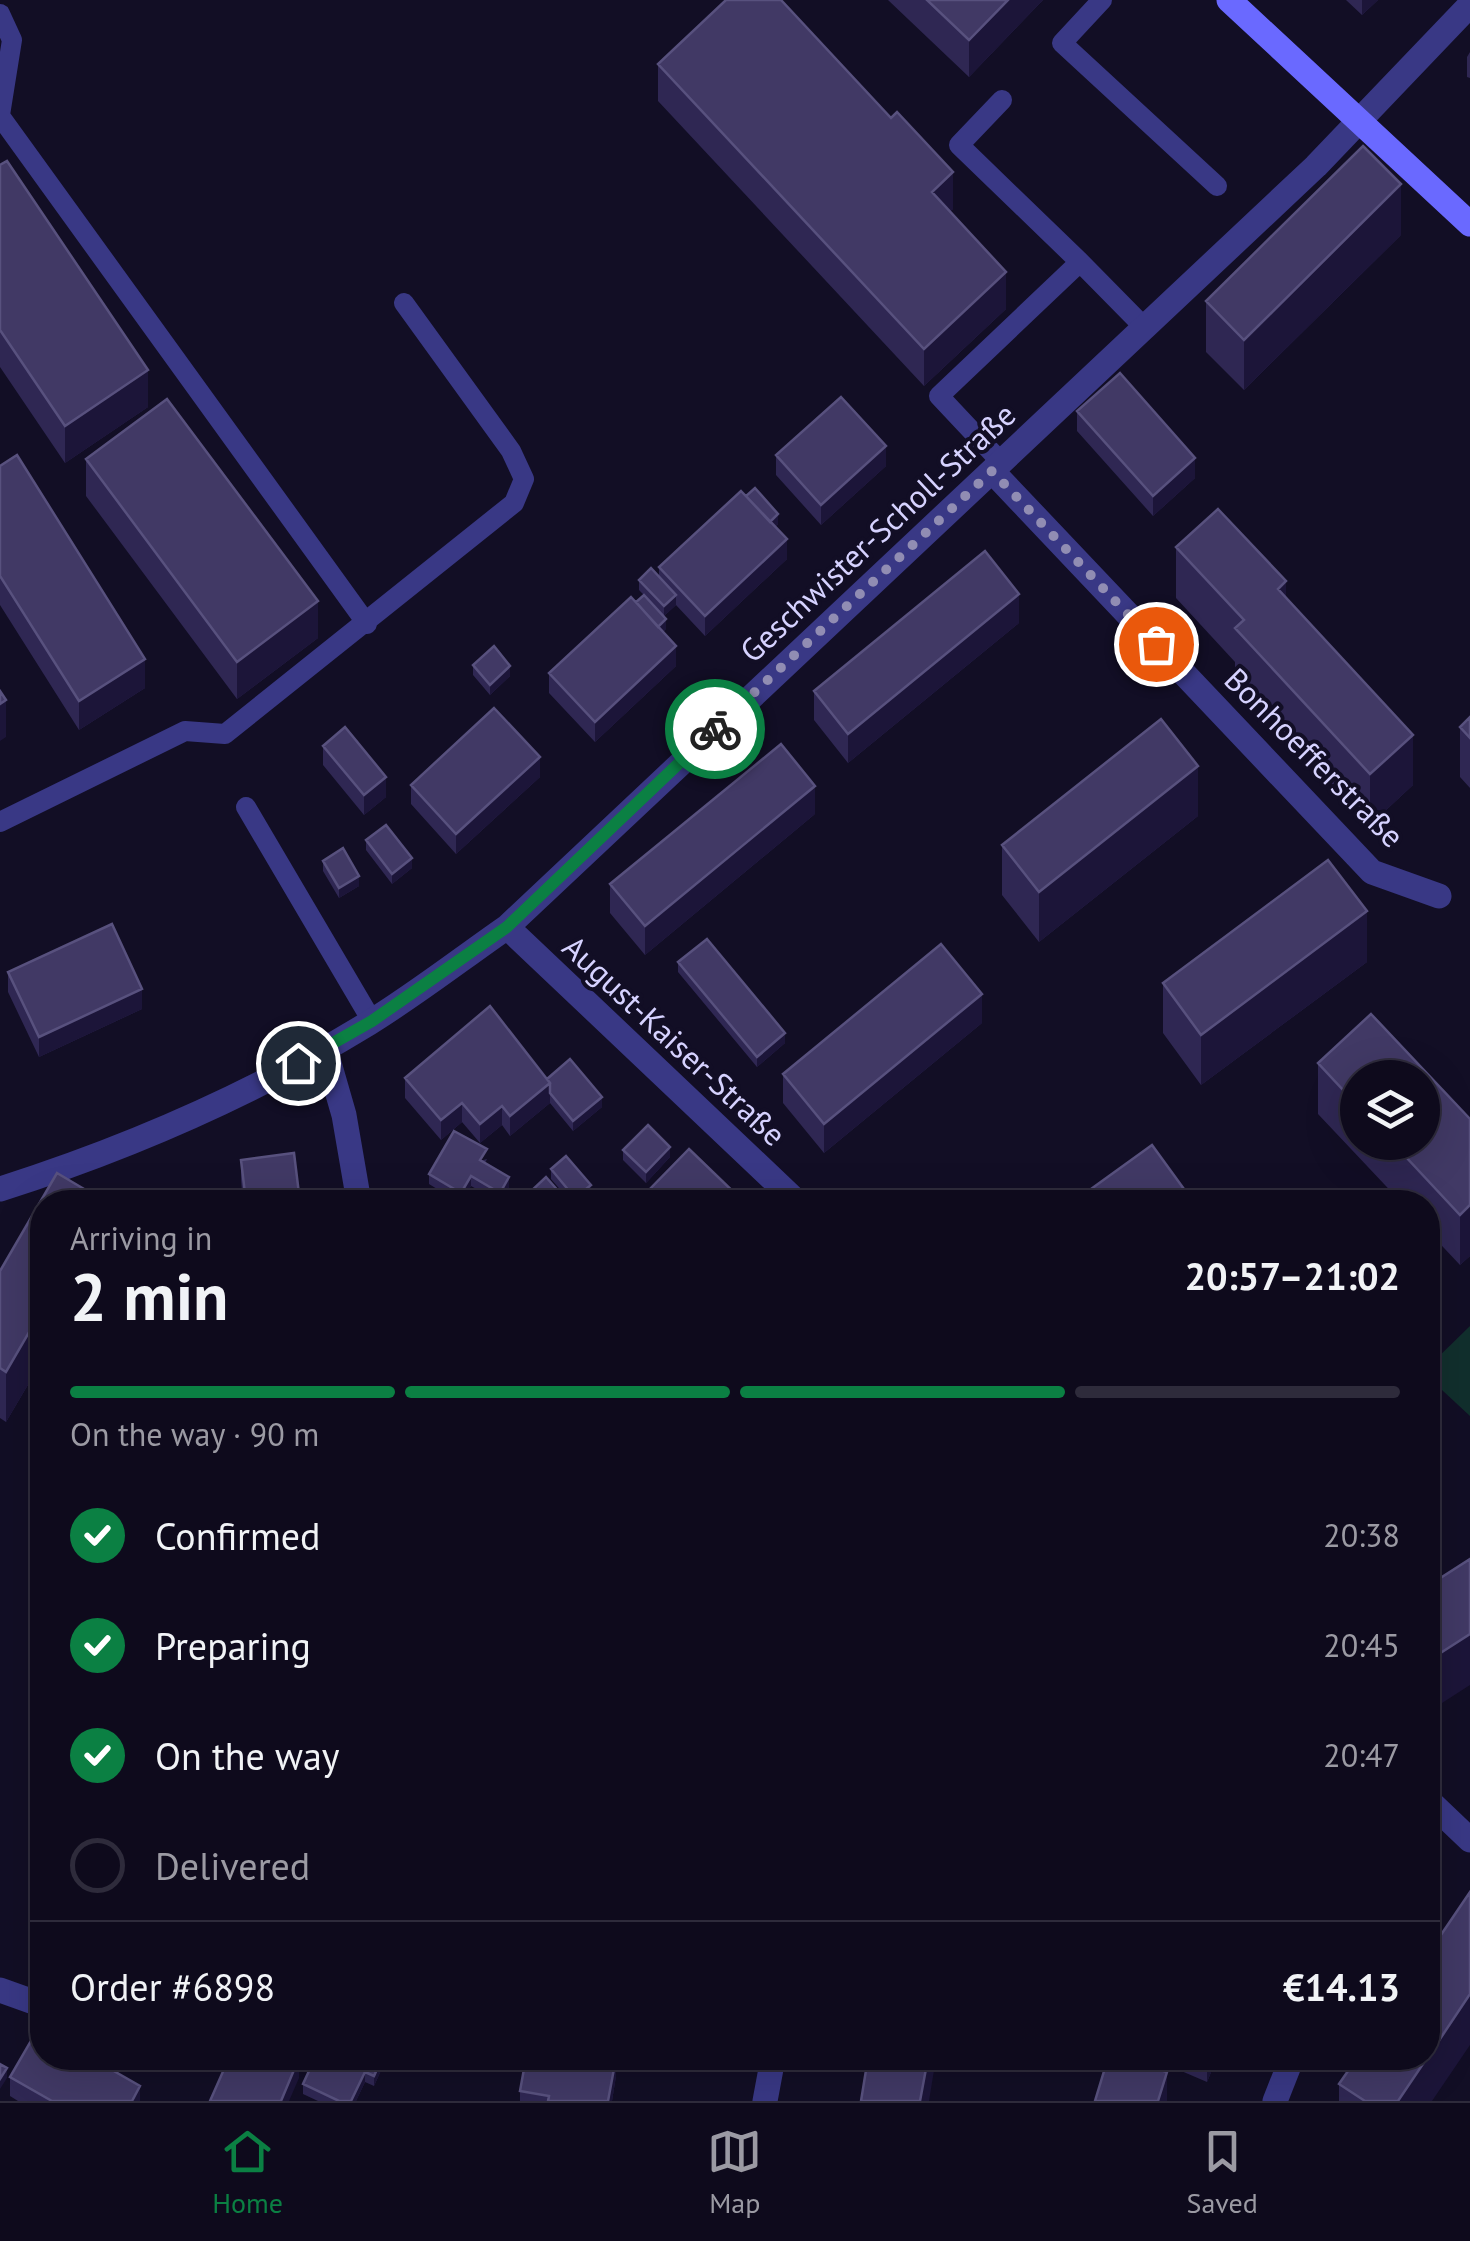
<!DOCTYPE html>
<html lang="en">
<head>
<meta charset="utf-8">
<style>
  body { margin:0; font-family:"PT Sans",sans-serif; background:#171325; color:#f1f3f6; height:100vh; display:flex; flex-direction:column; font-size:38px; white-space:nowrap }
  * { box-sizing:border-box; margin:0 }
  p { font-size:32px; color:#9b9aa3 }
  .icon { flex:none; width:55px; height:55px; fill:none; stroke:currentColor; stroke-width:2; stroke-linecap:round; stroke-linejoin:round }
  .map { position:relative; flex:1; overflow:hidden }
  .details { position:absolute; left:30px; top:1190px; width:1410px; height:880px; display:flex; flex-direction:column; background:#0e0a1c; border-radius:40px; box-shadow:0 10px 40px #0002,0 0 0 2px #2e2b3b }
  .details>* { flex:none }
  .buttons { position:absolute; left:1340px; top:1060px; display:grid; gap:20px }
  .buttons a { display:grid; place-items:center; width:100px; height:100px; border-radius:50%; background:#0e0a1c; box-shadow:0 10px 40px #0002,0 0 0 2px #2e2b3b; font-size:50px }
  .pin { position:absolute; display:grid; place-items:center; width:85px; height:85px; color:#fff; margin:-42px; border:5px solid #fff; border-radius:50%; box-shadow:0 2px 10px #0007 }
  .courier { position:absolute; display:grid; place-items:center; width:100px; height:100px; margin:-50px; border:8px solid #0b8043; border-radius:50%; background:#fff; color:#222; box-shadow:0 2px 12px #0007 }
  .overview em { font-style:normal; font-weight:700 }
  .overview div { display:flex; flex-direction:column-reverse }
  .overview { display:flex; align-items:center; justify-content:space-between; height:170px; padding:0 40px }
  h1 { font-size:65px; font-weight:700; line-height:75px }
  .bar { display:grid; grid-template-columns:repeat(4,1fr); gap:15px 10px; align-content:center; height:120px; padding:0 40px }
  .bar i { height:12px; border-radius:8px; background:#2e2b3b }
  .bar .active { background:#0b8043 }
  .bar p { grid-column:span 4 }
  .line { display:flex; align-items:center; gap:25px; padding:0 40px; border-top:2px solid #2e2b3b }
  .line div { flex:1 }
  ol { padding:0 40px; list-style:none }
  li { display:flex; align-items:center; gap:30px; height:110px }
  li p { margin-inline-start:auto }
  li .icon { padding:10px; border-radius:50%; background:#0b8043; color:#fff; stroke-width:4 }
  li:last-child { color:#9b9aa3 }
  li i { width:55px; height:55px; border:5px solid #2e2b3b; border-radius:50% }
  .tab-bar { display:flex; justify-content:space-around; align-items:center; height:140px; border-top:2px solid #2e2b3b; background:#0e0a1c; font-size:28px; color:#9b9aa3 }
  .tab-bar a { display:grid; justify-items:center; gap:5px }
  .tab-bar .active { color:#0b8043 }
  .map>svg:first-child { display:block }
  .garden { fill:#112f2d }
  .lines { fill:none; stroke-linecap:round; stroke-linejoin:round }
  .lane { stroke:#393885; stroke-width:20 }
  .street { stroke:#393885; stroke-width:25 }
  .secondary { stroke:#6a69ff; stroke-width:25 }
  .wall { fill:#2f2753; fill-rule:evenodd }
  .shaded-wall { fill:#1c1539 }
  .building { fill:#413965; stroke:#58517e; stroke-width:2.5 }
  .done { stroke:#918db3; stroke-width:10; stroke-dasharray:0 18 }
  .route { stroke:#0b8043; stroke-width:12 }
  .labels { text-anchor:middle; stroke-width:8; stroke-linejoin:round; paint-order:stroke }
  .street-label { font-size:32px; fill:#d6d2ff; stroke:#120e25 }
</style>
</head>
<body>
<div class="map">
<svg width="1470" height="2101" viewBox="0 0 1470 2101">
  <rect width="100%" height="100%" fill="#120e25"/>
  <path class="garden" d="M 1470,1326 L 1470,1416 L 1428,1377 L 1428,1367 Z"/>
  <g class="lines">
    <path class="lane" d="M 1102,0 L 1062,43 L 1217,186
      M 0,14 L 12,40 L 0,115
      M 0,116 L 367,624
      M 1080,262 L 1144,327
      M 1001,462 L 939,396 L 1080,262 L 959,145 L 1002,100
      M 246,807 L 372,1021
      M 0,822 L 185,731 L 225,734 L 514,503 L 524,479 L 511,451 L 404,303"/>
    <path class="street" d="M 992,471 L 1372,872 L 1439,896
      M 507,927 L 797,1202
      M 325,1049 L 344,1115 L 359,1202
      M 0,1189 C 129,1148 253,1094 369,1023 C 416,994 461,959 507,927 L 1316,166 L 1470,5
      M 1428,1800 L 1470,1840
      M 0,1990 L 42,2005
      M 765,2101 L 773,2058
      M 1275,2101 L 1292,2058"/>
    <path class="secondary" d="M 1229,0 L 1470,224"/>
  </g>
  <path class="wall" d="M 888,0 L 1043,0 L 969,77 Z
    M 1346,0 L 1378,0 L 1362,15 Z
    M 1470,52 L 1470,78 L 1467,77 L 1467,57 Z
    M 658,64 L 953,209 L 950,211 L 1006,309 L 924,386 L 658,101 Z
    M 0,165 L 148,407 L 65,463 L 0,367 Z
    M 1401,235 L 1244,390 L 1206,352 L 1206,301 Z
    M 1077,411 L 1195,478 L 1153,516 L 1077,431 Z
    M 776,455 L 886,466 L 821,525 L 776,475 Z
    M 86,459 L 318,638 L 237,699 L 86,496 Z
    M 0,466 L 145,688 L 79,730 L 0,605 Z
    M 746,496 L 778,524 L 775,527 L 787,559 L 705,636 L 676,605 L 664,616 L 639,590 L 639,580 L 659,577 L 659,567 Z
    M 1176,547 L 1286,598 L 1413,785 L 1370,825 L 1235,679 L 1235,662 L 1176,598 Z
    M 1019,623 L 848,763 L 814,720 L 814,691 Z
    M 666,629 L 663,632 L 676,666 L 595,742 L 549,693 L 549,673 Z
    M 473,665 L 510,676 L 490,695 L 473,675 Z
    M 1470,717 L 1470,788 L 1460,777 L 1460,727 Z
    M 323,746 L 386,797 L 364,815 L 323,765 Z
    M 540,777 L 456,854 L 411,804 L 411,785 Z
    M 815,814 L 645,955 L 610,913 L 610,884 Z
    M 1198,816 L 1039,942 L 1002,895 L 1002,845 Z
    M 366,840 L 412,868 L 392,884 L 366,850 Z
    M 323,861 L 359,886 L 339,898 L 323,871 Z
    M 678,962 L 785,1043 L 757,1067 L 678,972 Z
    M 1367,962 L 1201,1085 L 1163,1033 L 1163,983 Z
    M 8,972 L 142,1009 L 39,1057 L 8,992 Z
    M 1371,1014 L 1470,1119 L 1470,1256 L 1460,1265 L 1428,1231 L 1428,1202 L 1401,1202 L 1318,1114 L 1318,1063 ZM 1358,1078 L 1422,1078 L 1422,1142 L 1358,1142 Z
    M 982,1023 L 824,1153 L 783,1103 L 783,1074 Z
    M 405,1078 L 547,1079 L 602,1107 L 573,1131 L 550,1103 L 510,1136 L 502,1125 L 480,1143 L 462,1122 L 441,1140 L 405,1098 Z
    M 623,1150 L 670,1157 L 646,1183 L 623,1160 Z
    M 487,1159 L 485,1163 L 509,1187 L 500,1202 L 471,1186 L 464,1198 L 450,1197 L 429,1184 L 429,1174 Z
    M 241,1160 L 300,1202 L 243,1202 L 241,1180 Z
    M 551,1169 L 591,1195 L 582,1202 L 571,1202 L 551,1179 Z
    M 649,1190 L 744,1202 L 649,1202 Z
    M 529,1193 L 568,1202 L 529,1202 Z
    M 42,1202 L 42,1361 L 6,1422 L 0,1418 L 0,1271 Z
    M 514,2058 L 616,2058 L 616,2076 L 612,2101 L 520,2101 L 520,2091 L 525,2064 L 514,2062 Z
    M 1151,2058 L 1217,2058 L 1207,2082 Z
    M 383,2066 L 374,2086 L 365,2082 L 356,2101 L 318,2101 L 303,2094 L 303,2084 Z
    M 10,2077 L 140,2101 L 18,2101 L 10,2096 Z
    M 1339,2084 L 1432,2101 L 1339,2101 Z"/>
  <path class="shaded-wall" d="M 1008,0 L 1043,0 L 969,77 L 969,40 Z
    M 1362,0 L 1378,0 L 1362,15 Z
    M 953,172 L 953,209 L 932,229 L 932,192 Z
    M 1401,184 L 1401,235 L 1244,390 L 1244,340 Z
    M 1006,272 L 1006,309 L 924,386 L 924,349 Z
    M 148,370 L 148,407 L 65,463 L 65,426 Z
    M 886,446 L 886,466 L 821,525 L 821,505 Z
    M 1195,458 L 1195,478 L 1153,516 L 1153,496 Z
    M 778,514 L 778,524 L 766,536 L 766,526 Z
    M 787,539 L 787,559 L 705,636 L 705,616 Z
    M 1286,581 L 1286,632 L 1278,589 Z
    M 1019,594 L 1019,623 L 848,763 L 848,734 Z
    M 676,595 L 676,605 L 664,616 L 664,606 Z
    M 318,601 L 318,638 L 237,699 L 237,662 Z
    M 666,619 L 666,629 L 653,641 L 653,631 Z
    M 676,646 L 676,666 L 595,742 L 595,722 Z
    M 145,659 L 145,688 L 79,730 L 79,701 Z
    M 510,666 L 510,676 L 490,695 L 490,685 Z
    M 6,700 L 6,737 L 0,741 L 0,704 Z
    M 1413,735 L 1413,785 L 1370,825 L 1370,774 Z
    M 540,757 L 540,777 L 456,854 L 456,834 Z
    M 1198,766 L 1198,816 L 1039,942 L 1039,892 Z
    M 386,777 L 386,797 L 364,815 L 364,795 Z
    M 815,786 L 815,814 L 645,955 L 645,926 Z
    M 412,858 L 412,868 L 392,884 L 392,874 Z
    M 359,876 L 359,886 L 339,898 L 339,888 Z
    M 1367,911 L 1367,962 L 1201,1085 L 1201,1035 Z
    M 142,989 L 142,1009 L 39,1057 L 39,1037 Z
    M 982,994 L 982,1023 L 824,1153 L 824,1124 Z
    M 785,1033 L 785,1043 L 757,1067 L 757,1057 Z
    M 550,1083 L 550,1103 L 510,1136 L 510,1116 Z
    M 602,1097 L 602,1107 L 573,1131 L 573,1121 Z
    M 462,1103 L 462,1122 L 441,1140 L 441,1120 Z
    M 502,1106 L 502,1125 L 480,1143 L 480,1124 Z
    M 670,1147 L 670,1157 L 646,1183 L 646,1172 Z
    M 471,1176 L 471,1186 L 461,1202 L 461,1193 Z
    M 509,1177 L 509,1187 L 500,1202 L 500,1193 Z
    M 591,1185 L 591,1195 L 582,1202 L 575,1202 L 575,1198 Z
    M 1470,1205 L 1470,1256 L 1460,1265 L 1460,1215 Z
    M 42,1310 L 42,1361 L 6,1422 L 6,1372 Z
    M 1470,1634 L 1470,1685 L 1428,1712 L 1428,1661 Z
    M 1470,1994 L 1470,2045 L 1432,2101 L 1398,2101 Z
    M 299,2058 L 299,2078 L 289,2101 L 281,2101 Z
    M 383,2058 L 383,2066 L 374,2086 L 374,2076 Z
    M 616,2058 L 616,2076 L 612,2101 L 608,2101 Z
    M 928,2058 L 936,2058 L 929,2101 L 920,2101 Z
    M 1207,2058 L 1217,2058 L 1207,2082 Z
    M 7,2068 L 7,2078 L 0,2089 L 0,2079 Z
    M 365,2072 L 365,2082 L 356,2101 L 351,2101 Z
    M 1167,2072 L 1167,2101 L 1158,2101 Z
    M 140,2086 L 140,2101 L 132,2101 Z"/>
  <path class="building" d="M 726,0 L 781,0 L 891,118 L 897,112 L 953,172 L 932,192 L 1006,272 L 924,349 L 658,64 Z
    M 927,0 L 1008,0 L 969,40 Z
    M 1363,146 L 1401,184 L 1244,340 L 1206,301 Z
    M 7,161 L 148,370 L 65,426 L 0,330 L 0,165 Z
    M 1120,373 L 1195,458 L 1153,496 L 1077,411 Z
    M 841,397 L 886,446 L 821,505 L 776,455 Z
    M 167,399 L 318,601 L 237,662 L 86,459 Z
    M 17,455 L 145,659 L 79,701 L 0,576 L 0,466 Z
    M 755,488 L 778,514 L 770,522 L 746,496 Z
    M 741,491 L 787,539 L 705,616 L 659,567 Z
    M 1218,509 L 1286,581 L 1278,589 L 1413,735 L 1370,774 L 1235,628 L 1244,620 L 1176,547 Z
    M 985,551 L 1019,594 L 848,734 L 814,691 Z
    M 651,568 L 676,595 L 664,606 L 639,580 Z
    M 644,595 L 666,619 L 658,627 L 636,602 Z
    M 631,597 L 676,646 L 595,722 L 549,673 Z
    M 494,646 L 510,666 L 490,685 L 473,665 Z
    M 0,691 L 6,700 L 0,704 Z
    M 494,708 L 540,757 L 456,834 L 411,785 Z
    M 1470,717 L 1470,738 L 1460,727 Z
    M 1161,719 L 1198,766 L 1039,892 L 1002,845 Z
    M 345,727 L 386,777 L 364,795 L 323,746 Z
    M 781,744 L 815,786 L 645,926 L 610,884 Z
    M 386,825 L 412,858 L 392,874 L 366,840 Z
    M 343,848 L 359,876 L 339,888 L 323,861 Z
    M 1328,860 L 1367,911 L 1201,1035 L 1163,983 Z
    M 112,924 L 142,989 L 39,1037 L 8,972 Z
    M 707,939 L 785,1033 L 757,1057 L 678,962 Z
    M 941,944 L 982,994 L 824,1124 L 783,1074 Z
    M 490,1006 L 550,1083 L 510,1116 L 502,1106 L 480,1124 L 462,1103 L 441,1120 L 405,1078 Z
    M 1371,1014 L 1470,1119 L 1470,1205 L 1460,1215 L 1392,1142 L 1422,1142 L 1422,1078 L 1358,1078 L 1358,1106 L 1318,1063 Z
    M 570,1059 L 602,1097 L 573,1121 L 550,1093 L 550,1083 L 547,1079 Z
    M 648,1125 L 670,1147 L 646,1172 L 623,1150 Z
    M 454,1131 L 487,1149 L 480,1160 L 509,1177 L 500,1193 L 471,1176 L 461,1193 L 429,1174 Z
    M 1152,1145 L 1189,1196 L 1180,1202 L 1073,1202 Z
    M 689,1149 L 744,1202 L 662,1202 L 649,1190 Z
    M 294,1153 L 300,1202 L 246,1202 L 241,1160 Z
    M 566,1156 L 591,1185 L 575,1198 L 551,1169 Z
    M 57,1173 L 106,1202 L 42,1202 L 42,1310 L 6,1372 L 0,1368 L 0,1271 Z
    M 546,1177 L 568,1202 L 537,1202 L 529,1193 Z
    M 453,1191 L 473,1202 L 446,1202 Z
    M 1470,1559 L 1470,1634 L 1428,1661 L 1428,1586 Z
    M 1470,1892 L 1470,1994 L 1428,2057 L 1428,1954 Z
    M 39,2027 L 42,2029 L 42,2058 L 91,2058 L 140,2086 L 132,2101 L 52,2101 L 10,2077 Z
    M 229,2058 L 299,2058 L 281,2101 L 210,2101 Z
    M 315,2058 L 382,2058 L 374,2076 L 365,2072 L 351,2101 L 339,2101 L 303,2084 Z
    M 526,2058 L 616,2058 L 608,2101 L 548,2101 L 549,2096 L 520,2091 Z
    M 868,2058 L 928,2058 L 920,2101 L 861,2101 Z
    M 1108,2058 L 1120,2058 L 1167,2072 L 1158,2101 L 1095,2101 Z
    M 1357,2058 L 1427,2058 L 1398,2101 L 1365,2101 L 1339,2084 Z
    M 0,2064 L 7,2068 L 0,2079 Z"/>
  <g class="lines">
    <path class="done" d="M 715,729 L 992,471 L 1156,644"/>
    <path class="route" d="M 298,1063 L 372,1021 L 507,927 L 715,729"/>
  </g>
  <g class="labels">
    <g class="street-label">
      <text transform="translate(878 533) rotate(-43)" y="11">Geschwister-Scholl-Straße</text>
      <text transform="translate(1314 758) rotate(45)" y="11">Bonhoefferstraße</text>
      <text transform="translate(674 1041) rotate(43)" y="11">August-Kaiser-Straße</text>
    </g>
  </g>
</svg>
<div class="buttons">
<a><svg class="icon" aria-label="layers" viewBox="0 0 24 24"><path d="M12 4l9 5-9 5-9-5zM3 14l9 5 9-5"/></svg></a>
</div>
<div class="pin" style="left:1156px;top:644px;background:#ea580c"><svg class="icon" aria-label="bag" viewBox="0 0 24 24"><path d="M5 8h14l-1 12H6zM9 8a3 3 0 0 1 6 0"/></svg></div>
<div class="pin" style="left:298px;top:1063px;background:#1f2937"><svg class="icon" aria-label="home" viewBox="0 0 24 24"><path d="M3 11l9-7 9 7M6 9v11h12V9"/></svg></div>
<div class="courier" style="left:715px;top:729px"><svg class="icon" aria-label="bike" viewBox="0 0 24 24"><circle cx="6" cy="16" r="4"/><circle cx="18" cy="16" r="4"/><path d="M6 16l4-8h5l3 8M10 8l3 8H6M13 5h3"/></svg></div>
<section class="details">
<div class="overview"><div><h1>2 min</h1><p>Arriving in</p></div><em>20:57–21:02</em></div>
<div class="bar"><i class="active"></i><i class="active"></i><i class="active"></i><i></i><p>On the way · 90 m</p></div>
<ol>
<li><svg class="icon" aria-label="check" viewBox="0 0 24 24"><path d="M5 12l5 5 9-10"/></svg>Confirmed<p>20:38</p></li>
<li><svg class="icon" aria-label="check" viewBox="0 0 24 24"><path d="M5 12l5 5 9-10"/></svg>Preparing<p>20:45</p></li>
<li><svg class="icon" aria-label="check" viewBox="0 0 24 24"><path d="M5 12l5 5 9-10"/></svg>On the way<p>20:47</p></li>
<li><i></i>Delivered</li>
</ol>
<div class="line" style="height:130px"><div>Order #6898</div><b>€14.13</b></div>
</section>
</div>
<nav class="tab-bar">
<a class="active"><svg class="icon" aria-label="home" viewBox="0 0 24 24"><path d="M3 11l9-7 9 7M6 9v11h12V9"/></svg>Home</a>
<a><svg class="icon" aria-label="map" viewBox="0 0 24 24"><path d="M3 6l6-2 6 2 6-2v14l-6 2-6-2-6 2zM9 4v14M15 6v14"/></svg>Map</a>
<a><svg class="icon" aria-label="saved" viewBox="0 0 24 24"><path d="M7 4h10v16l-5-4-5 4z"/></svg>Saved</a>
</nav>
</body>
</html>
